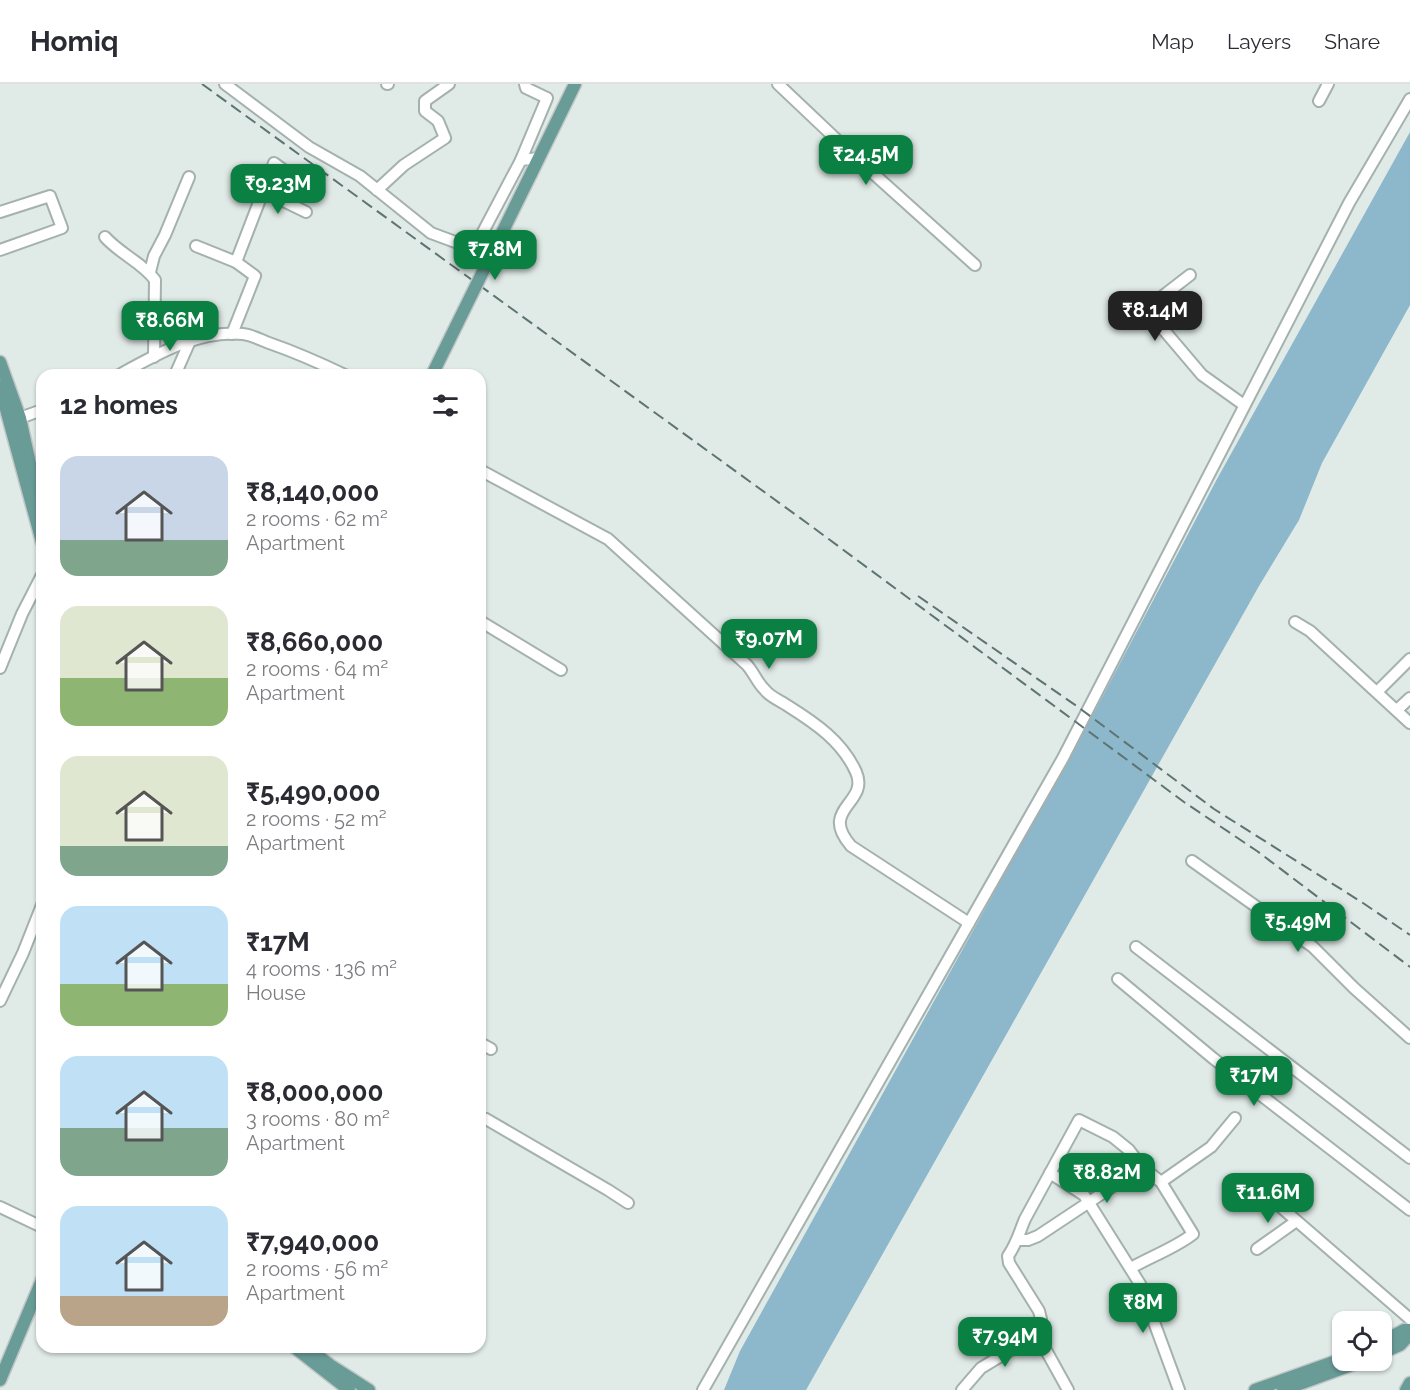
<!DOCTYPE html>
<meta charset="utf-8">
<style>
:root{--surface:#fff;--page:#f7f7f7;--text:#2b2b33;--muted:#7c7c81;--line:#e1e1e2;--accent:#0b8043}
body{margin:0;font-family:Raleway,sans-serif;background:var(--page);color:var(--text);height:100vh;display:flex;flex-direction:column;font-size:22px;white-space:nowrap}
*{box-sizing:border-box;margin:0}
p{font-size:20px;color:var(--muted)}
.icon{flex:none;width:33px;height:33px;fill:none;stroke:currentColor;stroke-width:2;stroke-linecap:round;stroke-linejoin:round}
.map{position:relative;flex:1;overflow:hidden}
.details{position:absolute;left:36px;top:285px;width:450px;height:984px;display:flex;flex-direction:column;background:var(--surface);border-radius:18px;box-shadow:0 2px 4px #0004}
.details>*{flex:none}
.tools{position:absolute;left:1332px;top:1227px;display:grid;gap:12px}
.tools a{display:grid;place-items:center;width:60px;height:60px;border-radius:12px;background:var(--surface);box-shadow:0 2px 4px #0004;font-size:30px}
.price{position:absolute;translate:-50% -51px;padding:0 14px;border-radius:12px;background:var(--accent);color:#fff;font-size:20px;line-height:39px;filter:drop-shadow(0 2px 3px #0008)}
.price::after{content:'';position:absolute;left:50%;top:36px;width:18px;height:14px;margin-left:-9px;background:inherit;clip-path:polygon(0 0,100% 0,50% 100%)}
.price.selected{background:#222;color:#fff}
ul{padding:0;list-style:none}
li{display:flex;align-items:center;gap:18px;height:150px;padding:0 24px}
li span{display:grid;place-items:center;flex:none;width:168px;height:120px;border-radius:18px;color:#555}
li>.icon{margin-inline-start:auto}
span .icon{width:72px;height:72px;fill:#fffc;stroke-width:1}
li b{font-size:26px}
h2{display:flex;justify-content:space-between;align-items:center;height:72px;padding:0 24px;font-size:26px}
header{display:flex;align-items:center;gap:36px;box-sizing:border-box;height:84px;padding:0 30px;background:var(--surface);border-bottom:2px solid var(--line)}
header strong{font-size:28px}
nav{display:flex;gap:33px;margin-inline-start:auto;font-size:21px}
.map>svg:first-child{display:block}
</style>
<header>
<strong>Homiq</strong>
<nav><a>Map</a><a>Layers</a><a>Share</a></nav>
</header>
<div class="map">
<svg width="1410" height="1306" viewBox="0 0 1410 1306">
<rect width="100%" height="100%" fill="#e0eae7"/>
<!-- water -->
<polygon fill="#8db7ca" points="1410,48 1410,221 1322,379 1299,436 1259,502 806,1306 724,1306 740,1267 1097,623 1217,395"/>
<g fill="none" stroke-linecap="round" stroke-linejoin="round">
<!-- minor casing -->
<g stroke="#a4b1ae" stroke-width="14">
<g id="minor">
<polyline points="225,0 309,63 360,92 431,149 474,165 521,76 539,74"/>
<polyline points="387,0 388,0"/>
<polyline points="778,0 855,73 975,181"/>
<polyline points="1319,17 1328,0"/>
<polyline points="521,76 547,14 526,4 525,0"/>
<polyline points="377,106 404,81 445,54 438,37 425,27 425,17 449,0"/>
<polyline points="263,107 306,128"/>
<polyline points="0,128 50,112 62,144 0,166"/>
<path d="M105,153c15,17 38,26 50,43l-1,77"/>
<polyline points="196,162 236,178"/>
<polyline points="150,188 154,172 165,151 189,93"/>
<polyline points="1190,191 1146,225 1202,291 1244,321"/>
<polyline points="232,250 255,192 236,178 274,79 285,87"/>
<path d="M119,291c36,-20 81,-46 124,-41 9,1 18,6 26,9 26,9 51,20 76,32"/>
<polyline points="175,291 190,257"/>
<polyline points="20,334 42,326"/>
<path d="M480,386l128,69 138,125c8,8 11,19 19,26 5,7 16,11 23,16 27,17 54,35 68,66 14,32 -38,36 -5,74l118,77"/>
<polyline points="480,537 561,586"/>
<polyline points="1295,538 1310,547 1410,639"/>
<polyline points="0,584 22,530 42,491"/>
<polyline points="1377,608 1410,575"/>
<polyline points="1397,626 1410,614"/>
<polyline points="1192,777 1313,863 1354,904 1410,954"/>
<polyline points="1136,863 1410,1074"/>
<polyline points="1118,895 1214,975 1410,1126"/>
<polyline points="0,917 23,869 42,821"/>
<polyline points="480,959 491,965"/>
<polyline points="480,1034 486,1035 608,1106 628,1119"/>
<polyline points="1050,1089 1084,1111 1140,1200 1179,1306"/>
<polyline points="1161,1098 1211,1063 1235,1034"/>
<polyline points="1268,1112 1410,1235"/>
<polyline points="0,1123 42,1143"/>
<polyline points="1019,1156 1028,1156 1038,1152 1142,1083"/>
<polyline points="1257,1165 1295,1138"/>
<polyline points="1037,1250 1068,1306"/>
<polyline points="703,1306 1063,674 1349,119 1410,15"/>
<path d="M962,1306l19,-22 56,-34 4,-15 -2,-8 -30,-48 -1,-7c9,-13 11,-23 17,-37l54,-99 34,17 16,13 13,17 19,15 32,52c-18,14 -41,22 -62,34"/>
</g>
</g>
<!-- major casing -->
<g stroke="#c1c7c7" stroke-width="15">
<g id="major">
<polyline points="531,90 575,0"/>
<polyline points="0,278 20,334 37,412"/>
<polyline points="0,303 42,458"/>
<polyline points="1382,1258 1404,1246 1410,1246"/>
<polyline points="294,1263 349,1306"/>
<polyline points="307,1263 330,1281 369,1306"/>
<polyline points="1382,1269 1400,1261 1410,1250"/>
<polyline points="0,1296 42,1196"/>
<polyline points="1255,1306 1342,1275"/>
<polyline points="1283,1306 1365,1276"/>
<polyline points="1406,1306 1410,1299"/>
</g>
</g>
<!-- minor -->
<use href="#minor" stroke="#fff" stroke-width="10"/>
<!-- major -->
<use href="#major" stroke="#699b97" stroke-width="12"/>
<!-- rail -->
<g stroke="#5d7472" stroke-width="2" stroke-dasharray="12 6" stroke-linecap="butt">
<polyline points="202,0 807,439 1184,718 1257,767 1410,883"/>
<polyline points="918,512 1078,623 1214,725 1363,819 1410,851"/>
</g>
<!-- major-bridge casing -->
<g stroke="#c1c7c7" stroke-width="15" stroke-linecap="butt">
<polyline id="major-bridge" points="432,291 531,90"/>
</g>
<!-- major-bridge -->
<use href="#major-bridge" stroke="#699b97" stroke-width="12"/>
</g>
</svg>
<div class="tools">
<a><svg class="icon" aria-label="locate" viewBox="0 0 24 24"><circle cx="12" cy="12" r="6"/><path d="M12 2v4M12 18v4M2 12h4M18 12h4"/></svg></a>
</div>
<b class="price" style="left:866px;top:102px">₹24.5M</b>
<b class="price" style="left:278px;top:131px">₹9.23M</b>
<b class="price" style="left:495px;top:197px">₹7.8M</b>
<b class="price selected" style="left:1155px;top:258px">₹8.14M</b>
<b class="price" style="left:170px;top:268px">₹8.66M</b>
<b class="price" style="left:769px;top:586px">₹9.07M</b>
<b class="price" style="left:1298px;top:869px">₹5.49M</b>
<b class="price" style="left:1254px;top:1023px">₹17M</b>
<b class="price" style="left:1107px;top:1120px">₹8.82M</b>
<b class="price" style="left:1268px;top:1140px">₹11.6M</b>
<b class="price" style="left:1143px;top:1250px">₹8M</b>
<b class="price" style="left:1005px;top:1284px">₹7.94M</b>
<section class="details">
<h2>12 homes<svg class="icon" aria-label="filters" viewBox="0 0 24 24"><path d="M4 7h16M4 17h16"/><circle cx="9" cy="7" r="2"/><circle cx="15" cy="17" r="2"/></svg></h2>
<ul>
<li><span style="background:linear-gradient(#c9d6e8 70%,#7fa58c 0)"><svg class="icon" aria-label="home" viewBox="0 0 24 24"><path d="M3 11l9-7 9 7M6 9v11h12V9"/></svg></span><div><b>₹8,140,000</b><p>2 rooms · 62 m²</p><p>Apartment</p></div></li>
<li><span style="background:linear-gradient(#dfe7d0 60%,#8fb573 0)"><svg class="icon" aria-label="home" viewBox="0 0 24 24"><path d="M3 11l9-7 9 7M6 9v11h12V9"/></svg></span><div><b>₹8,660,000</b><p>2 rooms · 64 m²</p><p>Apartment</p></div></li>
<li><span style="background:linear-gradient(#dfe7d0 75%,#7fa58c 0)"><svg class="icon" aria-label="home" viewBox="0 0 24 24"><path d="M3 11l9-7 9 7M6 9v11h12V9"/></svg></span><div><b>₹5,490,000</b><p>2 rooms · 52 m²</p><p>Apartment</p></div></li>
<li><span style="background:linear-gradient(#bfe0f5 65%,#8fb573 0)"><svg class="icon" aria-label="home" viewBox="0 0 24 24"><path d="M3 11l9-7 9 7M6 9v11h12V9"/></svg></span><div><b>₹17M</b><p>4 rooms · 136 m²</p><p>House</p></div></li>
<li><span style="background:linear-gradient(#bfe0f5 60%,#7fa58c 0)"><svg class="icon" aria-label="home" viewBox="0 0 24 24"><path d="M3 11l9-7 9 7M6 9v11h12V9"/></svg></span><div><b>₹8,000,000</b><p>3 rooms · 80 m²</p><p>Apartment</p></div></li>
<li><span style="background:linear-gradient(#bfe0f5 75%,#b9a48a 0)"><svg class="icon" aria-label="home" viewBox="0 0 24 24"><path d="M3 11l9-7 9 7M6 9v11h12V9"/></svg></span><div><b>₹7,940,000</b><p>2 rooms · 56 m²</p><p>Apartment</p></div></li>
</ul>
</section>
</div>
